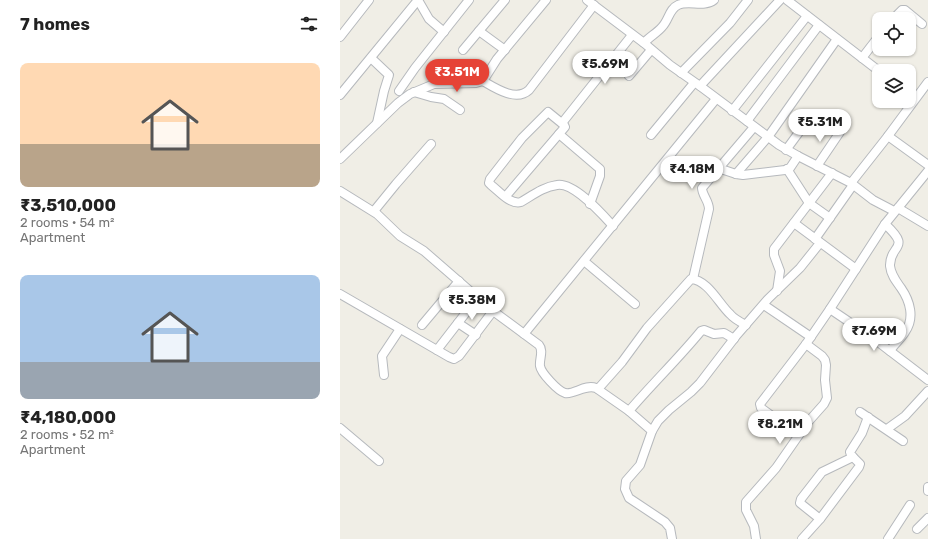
<!DOCTYPE html>
<meta charset="utf-8">
<style>
:root{--surface:#fff;--page:#f6f6f6;--text:#222;--muted:#767676;--accent:#e64336}
body{margin:0;font-family:Rubik,sans-serif;background:var(--page);color:var(--text);height:100vh;display:flex;flex-direction:column;font-size:15px;white-space:nowrap}
*{box-sizing:border-box;margin:0}
p{font-size:13px;color:var(--muted)}
.icon{flex:none;width:22px;height:22px;fill:none;stroke:currentColor;stroke-width:2;stroke-linecap:round;stroke-linejoin:round}
.map{position:relative;flex:1;overflow:hidden}
.panel{display:flex;flex-direction:column;background:var(--surface);width:340px}
.panel>*{flex:none}
.tools{position:absolute;left:532px;top:12px;display:grid;gap:8px}
.tools a{display:grid;place-items:center;width:44px;height:44px;border-radius:8px;background:var(--surface);box-shadow:0 1px 3px #0004;font-size:20px}
.price{position:absolute;translate:-50% -34px;padding:0 9px;border-radius:14px;background:#fff;color:#222;font-size:13px;line-height:26px;filter:drop-shadow(0 1px 2px #0008)}
.price::after{content:'';position:absolute;left:50%;top:24px;width:12px;height:9px;margin-left:-6px;background:inherit;clip-path:polygon(0 0,100% 0,50% 100%)}
.price.current{background:var(--accent);color:#fff}
ul{padding:0;list-style:none}
li{display:grid;align-content:center;gap:8px;height:212px;padding:0 20px}
li span{display:grid;place-items:center;height:124px;border-radius:8px;color:#555}
li>.icon{margin-inline-start:auto}
span .icon{width:72px;height:72px;fill:#fffc;stroke-width:1}
li b{font-size:17px}
h2{display:flex;justify-content:space-between;align-items:center;height:48px;padding:0 20px;font-size:17px}
main{display:flex;flex:1;min-height:0}
.map>svg:first-child{display:block}
</style>
<main>
<section class="panel">
<h2>7 homes<svg class="icon" aria-label="filters" viewBox="0 0 24 24"><path d="M4 7h16M4 17h16"/><circle cx="9" cy="7" r="2"/><circle cx="15" cy="17" r="2"/></svg></h2>
<ul>
<li><span style="background:linear-gradient(#ffd9b3 65%,#b9a48a 0)"><svg class="icon" aria-label="home" viewBox="0 0 24 24"><path d="M3 11l9-7 9 7M6 9v11h12V9"/></svg></span><div><b>₹3,510,000</b><p>2 rooms · 54 m²</p><p>Apartment</p></div></li>
<li><span style="background:linear-gradient(#a9c7e8 70%,#9aa5b1 0)"><svg class="icon" aria-label="home" viewBox="0 0 24 24"><path d="M3 11l9-7 9 7M6 9v11h12V9"/></svg></span><div><b>₹4,180,000</b><p>2 rooms · 52 m²</p><p>Apartment</p></div></li>
</ul>
</section>
<div class="map">
<svg width="588" height="539" viewBox="0 0 588 539">
<rect width="100%" height="100%" fill="#f0eee6"/>
<g fill="none" stroke-linecap="round" stroke-linejoin="round">
<!-- minor casing -->
<g stroke="#b6b9bd" stroke-width="10">
<g id="minor">
<polyline points="78,0 89,19 104,32"/>
<polyline points="247,0 304,43 330,65 360,86 440,0"/>
<polyline points="447,0 539,71"/>
<polyline points="553,19 562,10 565,10 582,24"/>
<polyline points="139,31 165,50"/>
<polyline points="0,37 29,0"/>
<path d="M304,43c5,-6 13,-10 18,-16 7,-7 7,-18 16,-22 11,-5 26,3 36,-5"/>
<polyline points="123,50 165,0"/>
<polyline points="31,58 49,75 44,91 37,123"/>
<polyline points="522,58 539,36"/>
<polyline points="341,73 390,23 408,0"/>
<polyline points="289,76 311,50"/>
<path d="M143,81c12,7 33,21 46,9l65,-85"/>
<polyline points="360,86 439,145 458,156 511,183 548,136 588,82"/>
<polyline points="59,91 75,68 129,0"/>
<polyline points="74,92 91,97 104,99 120,110"/>
<polyline points="0,95 78,0"/>
<polyline points="392,111 467,16"/>
<polyline points="407,121 479,25"/>
<polyline points="222,123 292,35"/>
<polyline points="219,134 260,169 260,176 250,204"/>
<polyline points="311,135 354,83"/>
<polyline points="548,136 588,165"/>
<polyline points="446,150 468,120"/>
<polyline points="0,159 58,103 70,94 94,84 136,83 143,81 157,59 206,0"/>
<polyline points="477,166 500,132"/>
<polyline points="378,168 396,174 403,175 445,170 450,168 458,156"/>
<polyline points="447,169 469,203 490,218"/>
<polyline points="396,174 428,137 497,39"/>
<polyline points="511,183 533,200 554,211"/>
<path d="M0,191l37,23 23,22 24,15 69,60 46,34c5,6 0,14 1,21 1,7 18,25 25,27 9,2 20,-9 31,-5l33,23 23,20"/>
<path d="M166,196l59,-69 -1,-2 -16,-13 -26,26 -32,41 -1,4 2,2c8,6 19,20 30,17 12,-7 22,-15 36,-17 17,-3 45,29 56,41"/>
<polyline points="558,208 588,226"/>
<polyline points="34,211 56,184 91,144"/>
<polyline points="454,223 516,269"/>
<path d="M545,224c28,26 4,20 5,42 1,9 6,15 11,22 9,13 14,30 4,44 -4,7 -11,12 -15,19"/>
<polyline points="475,239 513,185"/>
<polyline points="244,261 295,304"/>
<path d="M353,279l16,-70c0,-8 -7,-14 -7,-21l52,-61"/>
<polyline points="437,291 440,271 434,255 434,249 492,173"/>
<polyline points="0,294 109,357 114,359 119,356 153,311"/>
<polyline points="424,305 471,337"/>
<polyline points="490,309 533,338 588,380"/>
<polyline points="118,323 136,335"/>
<polyline points="82,325 119,281"/>
<polyline points="184,334 376,99"/>
<polyline points="97,350 138,297"/>
<polyline points="44,375 42,356 60,329"/>
<path d="M258,389l24,-27 25,-34 44,-49c17,1 28,25 39,35 4,5 10,8 16,11"/>
<path d="M289,411c23,-27 49,-52 72,-80l3,-1 10,4 10,-1 10,6"/>
<polyline points="520,412 563,441"/>
<polyline points="0,428 39,461"/>
<polyline points="547,429 565,416 588,391"/>
<polyline points="458,435 421,408 420,404 466,344 490,309 545,224 588,171"/>
<polyline points="588,487 588,491"/>
<polyline points="480,519 460,503 461,499 482,472 513,457"/>
<polyline points="577,529 588,518"/>
<polyline points="332,539 330,528 325,522 289,498 285,489 286,481 300,465 312,431 318,421 329,410 351,392 360,383 396,336 428,299 460,268 480,243"/>
<polyline points="416,539 414,526 406,510 406,502 436,468 468,422 484,404 487,398 485,380 486,365 485,360 482,356 466,344"/>
<polyline points="462,539 480,519 519,467 520,464 511,455 510,452 522,433 528,417"/>
<polyline points="548,539 570,505"/>
</g>
</g>
<!-- minor -->
<use href="#minor" stroke="#fff" stroke-width="8"/>
</g>
</svg>
<div class="tools">
<a><svg class="icon" aria-label="locate" viewBox="0 0 24 24"><circle cx="12" cy="12" r="6"/><path d="M12 2v4M12 18v4M2 12h4M18 12h4"/></svg></a>
<a><svg class="icon" aria-label="layers" viewBox="0 0 24 24"><path d="M12 4l9 5-9 5-9-5zM3 14l9 5 9-5"/></svg></a>
</div>
<b class="price" style="left:265px;top:85px">₹5.69M</b>
<b class="price current" style="left:117px;top:93px">₹3.51M</b>
<b class="price" style="left:480px;top:143px">₹5.31M</b>
<b class="price" style="left:352px;top:190px">₹4.18M</b>
<b class="price" style="left:132px;top:321px">₹5.38M</b>
<b class="price" style="left:534px;top:352px">₹7.69M</b>
<b class="price" style="left:440px;top:445px">₹8.21M</b>
</div>
</main>
